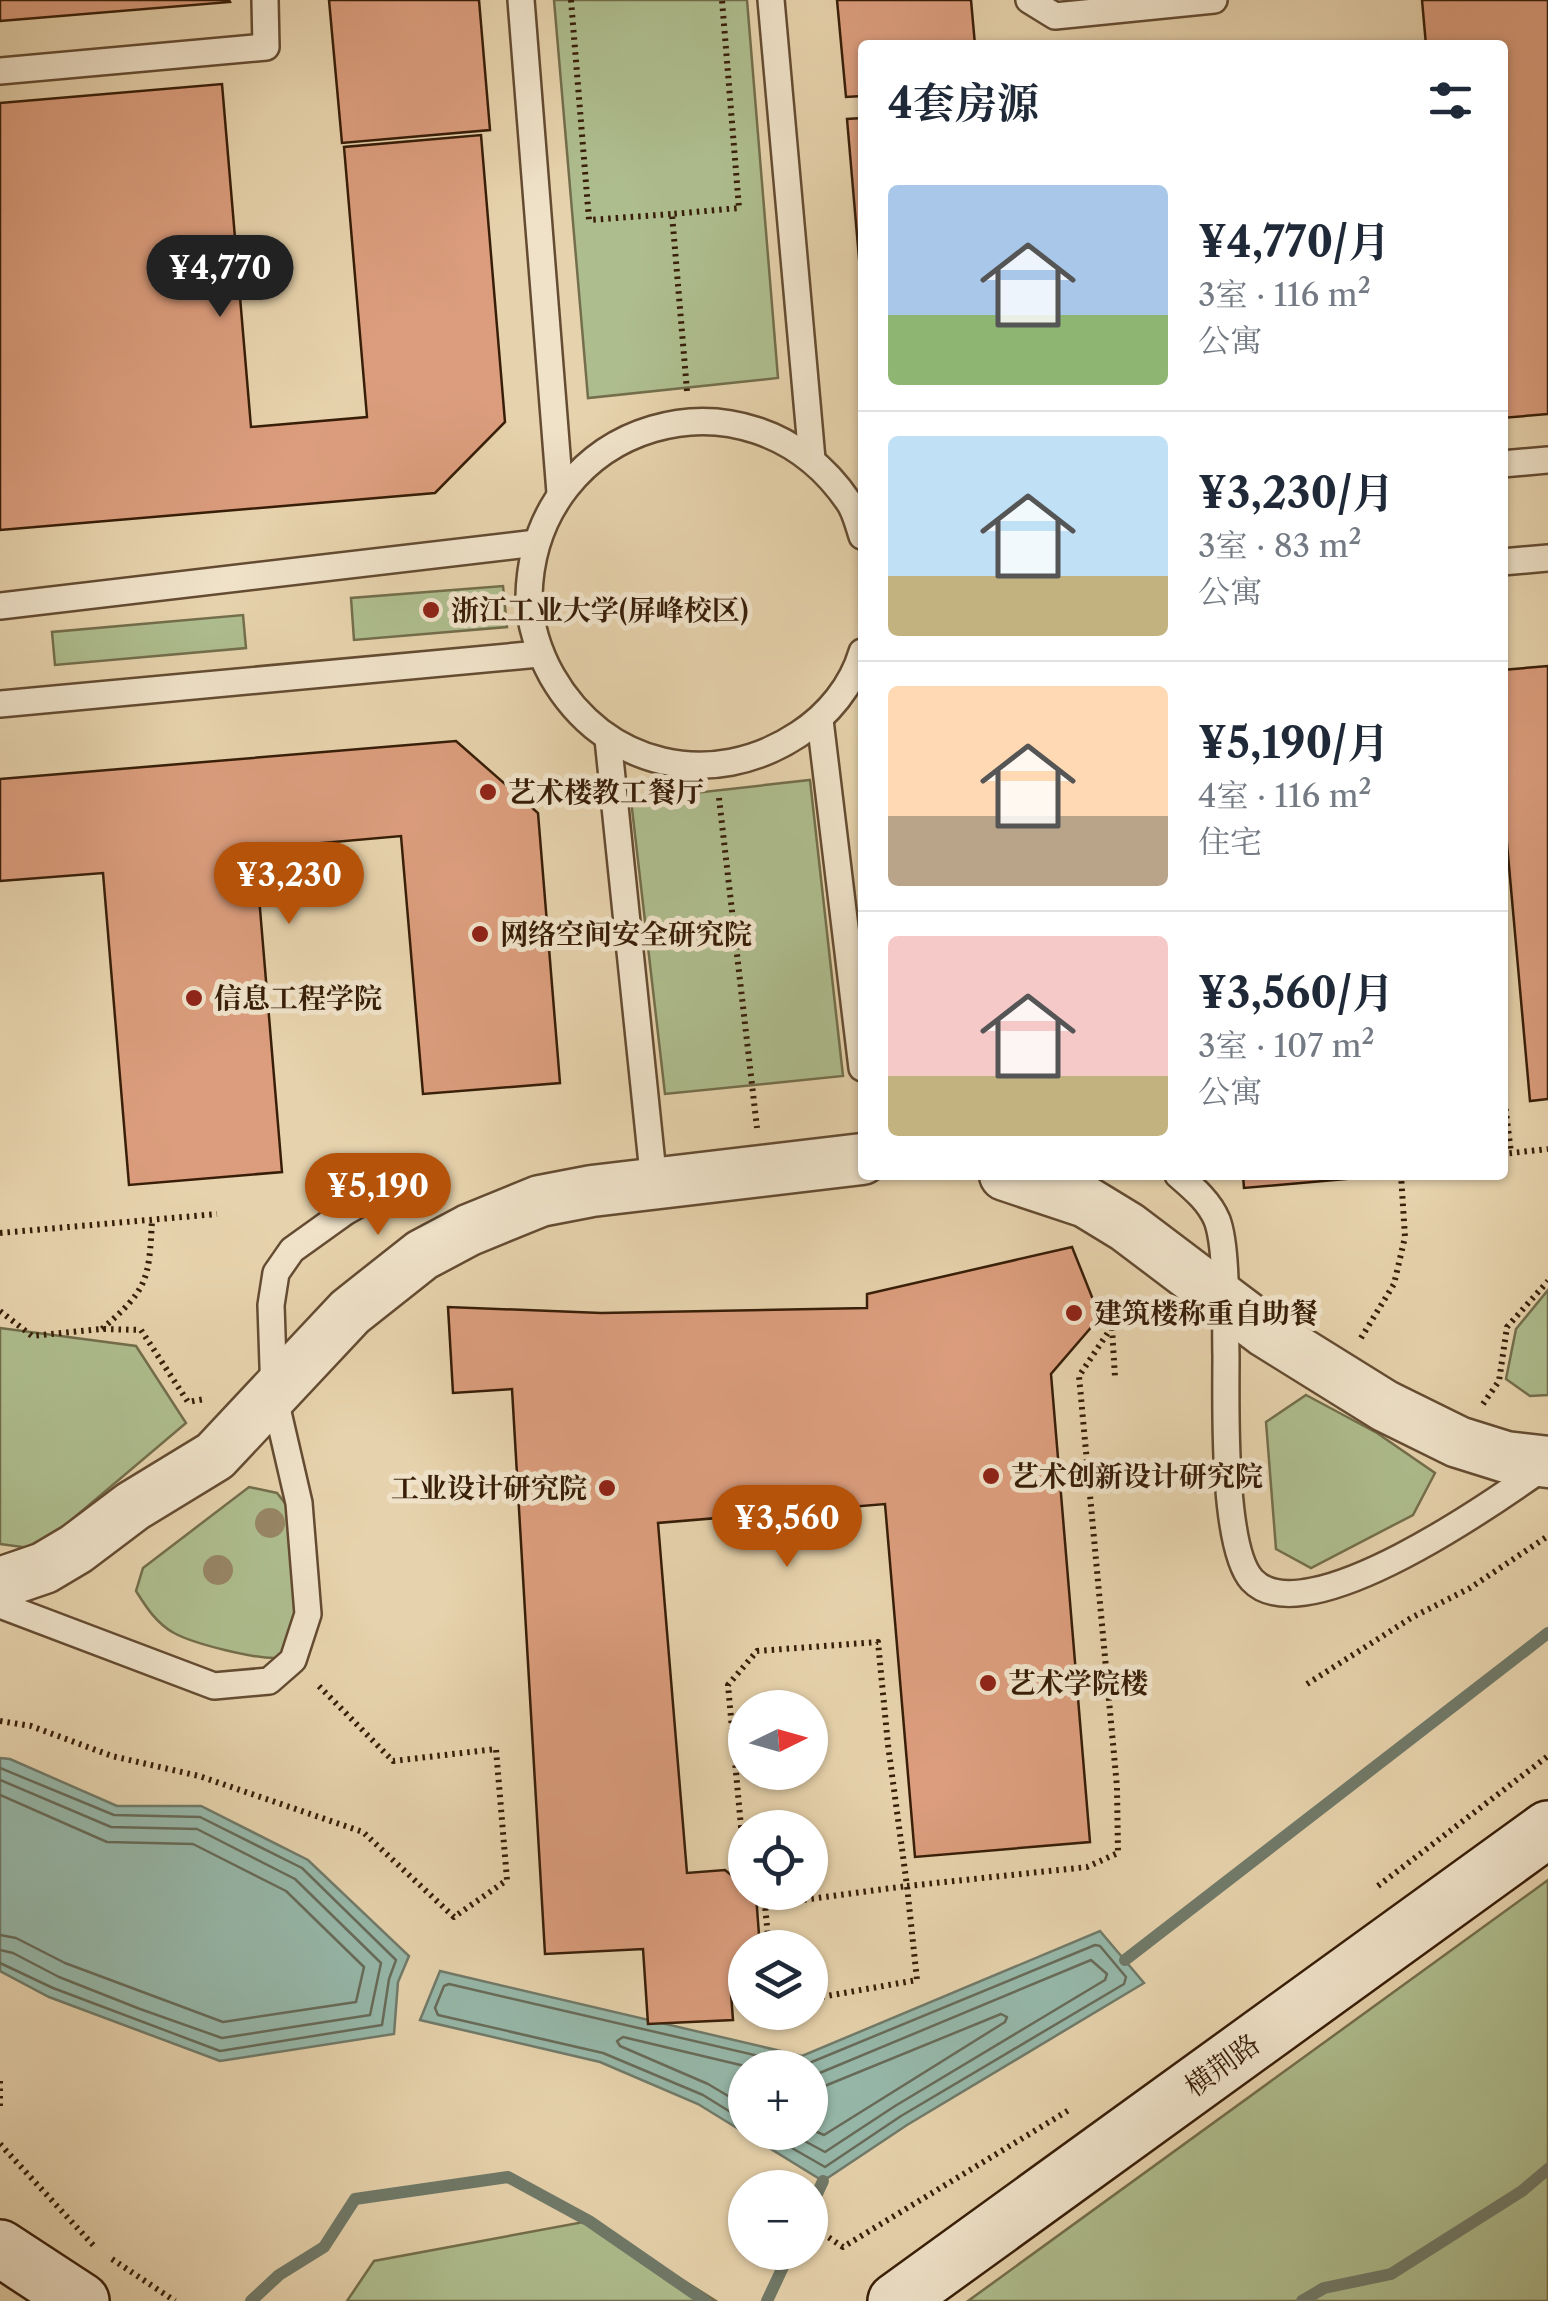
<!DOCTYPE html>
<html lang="zh">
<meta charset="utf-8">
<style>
:root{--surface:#fff;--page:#f2f2f3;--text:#1f2937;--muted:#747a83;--line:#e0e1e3;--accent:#b45309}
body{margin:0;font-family:"Libre Caslon Text","Noto Serif SC",serif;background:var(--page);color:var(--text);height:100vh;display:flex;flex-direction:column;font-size:38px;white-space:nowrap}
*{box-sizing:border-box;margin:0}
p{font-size:32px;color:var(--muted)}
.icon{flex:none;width:55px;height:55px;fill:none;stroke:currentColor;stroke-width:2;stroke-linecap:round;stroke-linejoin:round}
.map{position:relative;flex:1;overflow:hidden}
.drawer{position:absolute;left:858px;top:40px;width:650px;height:1140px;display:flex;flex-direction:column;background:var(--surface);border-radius:10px;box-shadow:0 2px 8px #0004}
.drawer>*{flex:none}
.needle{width:65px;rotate:85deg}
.fabs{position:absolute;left:728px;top:1690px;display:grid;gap:20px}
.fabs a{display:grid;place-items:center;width:100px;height:100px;border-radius:50%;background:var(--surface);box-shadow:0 2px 8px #0004;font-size:50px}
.price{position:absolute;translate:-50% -85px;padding:0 22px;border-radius:35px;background:var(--accent);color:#fff;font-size:32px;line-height:65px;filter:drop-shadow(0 2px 5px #0008)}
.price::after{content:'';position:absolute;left:50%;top:60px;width:30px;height:22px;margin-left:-15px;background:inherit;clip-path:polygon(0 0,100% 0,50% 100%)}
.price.current{background:#222;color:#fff}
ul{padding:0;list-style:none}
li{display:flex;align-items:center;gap:30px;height:250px;padding:0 30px}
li+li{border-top:2px solid var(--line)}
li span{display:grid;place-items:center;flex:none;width:280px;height:200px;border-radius:10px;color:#555}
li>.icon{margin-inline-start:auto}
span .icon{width:120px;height:120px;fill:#fffc;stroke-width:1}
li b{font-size:42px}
h2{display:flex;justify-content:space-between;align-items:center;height:120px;padding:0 30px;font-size:42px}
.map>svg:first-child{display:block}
</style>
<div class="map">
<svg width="1548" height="2301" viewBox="0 0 1548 2301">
<rect width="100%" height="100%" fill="#e6d2ac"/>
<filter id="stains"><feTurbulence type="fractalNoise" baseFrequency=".002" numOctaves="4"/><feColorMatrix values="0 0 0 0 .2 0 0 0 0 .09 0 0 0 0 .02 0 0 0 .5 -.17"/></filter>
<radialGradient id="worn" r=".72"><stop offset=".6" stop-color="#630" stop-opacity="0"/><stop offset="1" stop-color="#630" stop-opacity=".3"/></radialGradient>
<!-- green -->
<g fill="#aebd8e" stroke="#736e4b" stroke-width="2.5">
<polygon points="554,0 747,0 778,378 588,398"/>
<polygon points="503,586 507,627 354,640 351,598"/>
<polygon points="243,615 246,648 55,665 52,632"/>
<polygon points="810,780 843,1076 665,1094 631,800"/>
<polygon points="1548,1290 1548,1395 1530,1396 1506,1379 1516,1329"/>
<polygon points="0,1328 136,1346 186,1423 37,1549 0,1544"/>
<polygon points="1306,1395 1377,1433 1435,1473 1413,1515 1311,1568 1276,1549 1266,1422"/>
<path d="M249,1487l28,6 19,24 9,95 -15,33 -13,13c-22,1 -83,-14 -103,-25 -17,-9 -28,-26 -38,-42l7,-23z"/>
<polygon points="1548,1880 1548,2301 968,2301"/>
<polygon points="589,2221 716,2301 347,2301 374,2261"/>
</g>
<!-- water -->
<g fill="#96b8aa" stroke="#707a69" stroke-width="2.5" fill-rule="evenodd">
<polygon points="0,1758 10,1759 117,1806 201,1806 308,1860 409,1956 398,1982 394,2034 220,2061 49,1997 0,1971"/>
<path d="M1100,1931l44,52 -237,142 -84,56 -125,-77 -98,-42 -180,-42 20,-49 362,85zM745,2068h65v64h-65z"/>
</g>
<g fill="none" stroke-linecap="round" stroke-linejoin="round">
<!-- shore -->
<g stroke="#676b59" stroke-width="2.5">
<polyline points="0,1768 114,1815 200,1817 302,1868 396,1960 389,1979 382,2025 220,2051 53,1988 0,1963"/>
<polyline points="0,1780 111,1827 197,1829 295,1879 381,1963 370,2015 222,2038 140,2009 59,1977 13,1953 0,1950"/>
<polyline points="0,1795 107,1842 193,1844 286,1891 364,1967 356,2002 223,2022 65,1963 16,1938 0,1935"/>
<polyline points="810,2092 1001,2014 1007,2017 1005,2022 824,2135 810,2129"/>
<polyline points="745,2106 708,2084 620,2046 617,2041 623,2037 753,2068"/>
<polyline points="745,2121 703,2095 603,2053 438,2015 435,2008 444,1986 449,1984 802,2066 1095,1945 1100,1946 1126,1977 1124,1984 901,2116 825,2167 764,2132"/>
<polyline points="788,2132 825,2152 895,2106 1105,1980 1107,1974 1091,1960 810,2077"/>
</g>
<!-- stream -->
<g stroke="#707a69" stroke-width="12">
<polyline points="1125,1960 1548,1633"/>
<polyline points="810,2209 823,2181"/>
<polyline points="251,2301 279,2275 324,2247 355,2199 508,2177 589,2221 705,2301"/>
<polyline points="767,2301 790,2252"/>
<polyline points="1302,2301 1324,2288 1391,2274 1522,2191 1548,2169"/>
</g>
</g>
<!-- building -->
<g fill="#db9d7d" stroke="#381e08" stroke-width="2.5">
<polygon points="0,0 229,0 230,2 0,21"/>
<polygon points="329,0 479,0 490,130 342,143"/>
<polygon points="837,0 971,0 975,45 862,45 862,96 846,97"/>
<polygon points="1422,0 1548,0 1548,414 1502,418 1502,45 1426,45"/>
<polygon points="222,84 251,427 367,417 344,147 481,135 505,422 435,493 0,530 0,103"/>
<polygon points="862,118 862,293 847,119"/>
<polygon points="1548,666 1548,1099 1530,1101 1502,788 1502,670"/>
<polygon points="456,741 538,813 560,1083 423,1094 401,836 255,849 282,1172 129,1185 103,873 0,881 0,779"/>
<polygon points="1243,1175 1391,1175 1244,1188"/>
<polygon points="1072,1247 1100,1317 1051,1374 1090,1842 915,1857 885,1504 658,1523 687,1873 725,1870 745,1886 745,1892 756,1895 760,1948 745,1948 745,1971 730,1980 733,2020 648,2024 643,1949 545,1954 512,1389 453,1393 448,1307 601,1313 867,1308 867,1294"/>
</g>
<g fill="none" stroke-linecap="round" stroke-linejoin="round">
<!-- lane casing -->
<g stroke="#644b31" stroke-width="30">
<g id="lane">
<polyline points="521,0 560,493"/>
<polyline points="771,0 812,459"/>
<polyline points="1029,0 1055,16 1214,0"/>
<polyline points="0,71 266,47 265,0"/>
<polyline points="1502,464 1548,460"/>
<path d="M862,536c-4,-12 -7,-26 -14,-35 -99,-144 -315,-80 -319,95 0,27 10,57 23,80 52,91 160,116 247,58 29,-19 53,-48 63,-82"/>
<polyline points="1502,562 1548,558"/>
<polyline points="0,606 536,543"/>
<polyline points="0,704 539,654"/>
<polyline points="820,720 862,1068"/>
<polyline points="608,739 654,1183"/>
<path d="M1178,1175c15,13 31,26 39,45 11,29 8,103 9,136 0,47 -4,191 26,224 53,57 247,-81 296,-116"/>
<polyline points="0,1605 214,1686 269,1681 293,1660 308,1614 299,1503 274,1395 271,1305 276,1273 292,1250 345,1212 416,1172"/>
</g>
</g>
<!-- street casing -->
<g stroke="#644b31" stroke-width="55">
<g id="street">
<polyline points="1005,1175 1086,1202 1127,1227 1266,1332 1385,1406 1458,1442 1506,1457 1548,1462"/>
<polyline points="0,1583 44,1568 76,1549 133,1506 215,1456 350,1312 422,1255 469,1230 540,1201 592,1191 862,1159"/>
</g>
</g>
<!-- secondary casing -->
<g stroke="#381e08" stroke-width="60">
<g id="secondary">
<polyline points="0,2248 81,2301"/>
<polyline points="896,2301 1548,1829"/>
</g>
</g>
<!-- path -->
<g stroke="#381e08" stroke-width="6" stroke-dasharray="2.5 5" stroke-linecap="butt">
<polyline points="571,0 589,220 672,214"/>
<polyline points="687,391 672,214 739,208 722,0"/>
<polyline points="719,798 757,1128"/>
<polyline points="1502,1079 1511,1153"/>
<polyline points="1502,1154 1548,1149"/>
<polyline points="0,1233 217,1214"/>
<polyline points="0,1311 32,1336 102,1329 141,1330 188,1402 205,1399"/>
<polyline points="1112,1328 1115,1377"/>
<path d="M102,1329c46,-40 47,-49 50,-109"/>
<polyline points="1361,1338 1394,1284 1405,1237 1401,1175"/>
<polyline points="1483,1404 1499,1381 1507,1327 1548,1281"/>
<polyline points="1307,1684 1411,1618 1470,1588 1548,1536"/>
<polyline points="0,1721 31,1726 112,1756 199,1776 363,1832 454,1917 507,1880 496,1749 393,1761 317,1684"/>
<polyline points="745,1842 741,1827 728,1685 757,1651 878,1642 888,1745 907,1886 1087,1867 1118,1853 1117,1787 1079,1376 1111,1328 1166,1316"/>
<polyline points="1378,1886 1548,1756"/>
<polyline points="769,1948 765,1905 907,1886 917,1980 810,1999"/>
<polyline points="0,2081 0,2110"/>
<polyline points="0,2144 94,2246"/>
<polyline points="810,2225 843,2247 1069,2110"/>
<polyline points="112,2259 175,2301"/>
</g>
<!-- lane -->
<use href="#lane" stroke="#efe2c9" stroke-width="25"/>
<!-- street -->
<use href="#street" stroke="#efe2c9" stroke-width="50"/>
<!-- secondary -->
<use href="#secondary" stroke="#efe2c9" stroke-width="55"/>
</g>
<!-- trees -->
<g fill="#978564">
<circle cx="270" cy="1523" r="15"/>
<circle cx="218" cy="1570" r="15"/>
</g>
<!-- markers -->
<g fill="#8f2418" stroke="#efe2c9" stroke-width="4">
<circle cx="431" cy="610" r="10"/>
<circle cx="488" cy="792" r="10"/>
<circle cx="480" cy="934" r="10"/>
<circle cx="194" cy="998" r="10"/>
<circle cx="1074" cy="1313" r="10"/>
<circle cx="991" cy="1476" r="10"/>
<circle cx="607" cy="1488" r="10"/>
<circle cx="988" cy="1683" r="10"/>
</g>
<g text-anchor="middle" stroke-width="10" stroke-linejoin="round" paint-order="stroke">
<!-- poi labels -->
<g font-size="28" font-weight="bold" fill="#381e08" stroke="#efe2c9" text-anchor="start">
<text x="451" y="620">浙江工业大学(屏峰校区)</text>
<text x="508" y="802">艺术楼教工餐厅</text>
<text x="500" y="944">网络空间安全研究院</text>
<text x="214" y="1008">信息工程学院</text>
<text x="1094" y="1323">建筑楼称重自助餐</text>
<text x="1011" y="1486">艺术创新设计研究院</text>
<text x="587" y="1498" text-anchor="end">工业设计研究院</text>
<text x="1008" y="1693">艺术学院楼</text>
</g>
<!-- street labels -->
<g font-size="28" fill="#381e08" stroke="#efe2c9">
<text transform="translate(1222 2065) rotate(-36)" y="10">横荆路</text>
</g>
</g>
<rect width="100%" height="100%" filter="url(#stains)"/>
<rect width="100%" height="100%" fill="url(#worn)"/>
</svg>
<div class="fabs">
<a><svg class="needle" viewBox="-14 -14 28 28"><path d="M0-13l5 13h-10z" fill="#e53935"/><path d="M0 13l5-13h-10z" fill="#747a83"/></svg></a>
<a><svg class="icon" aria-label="locate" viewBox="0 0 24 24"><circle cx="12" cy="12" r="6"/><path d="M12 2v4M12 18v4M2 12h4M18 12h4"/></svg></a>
<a><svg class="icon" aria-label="layers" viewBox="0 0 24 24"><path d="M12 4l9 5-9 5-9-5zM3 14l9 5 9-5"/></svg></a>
<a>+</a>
<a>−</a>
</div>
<b class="price current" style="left:220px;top:320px">¥4,770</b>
<b class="price" style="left:289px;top:927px">¥3,230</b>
<b class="price" style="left:378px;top:1238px">¥5,190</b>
<b class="price" style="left:787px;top:1570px">¥3,560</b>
<section class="drawer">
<h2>4套房源<svg class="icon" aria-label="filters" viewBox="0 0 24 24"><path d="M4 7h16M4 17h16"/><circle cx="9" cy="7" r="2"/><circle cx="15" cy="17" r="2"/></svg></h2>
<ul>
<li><span style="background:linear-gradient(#a9c7e8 65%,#8fb573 0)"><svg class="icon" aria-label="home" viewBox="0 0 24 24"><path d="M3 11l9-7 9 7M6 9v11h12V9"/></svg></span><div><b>¥4,770/月</b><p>3室 · 116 m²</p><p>公寓</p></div></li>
<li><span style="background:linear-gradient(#bfe0f5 70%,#c2b280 0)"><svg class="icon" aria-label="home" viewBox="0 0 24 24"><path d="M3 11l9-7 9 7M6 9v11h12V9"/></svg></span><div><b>¥3,230/月</b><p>3室 · 83 m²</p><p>公寓</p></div></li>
<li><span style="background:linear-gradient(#ffd9b3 65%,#b9a48a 0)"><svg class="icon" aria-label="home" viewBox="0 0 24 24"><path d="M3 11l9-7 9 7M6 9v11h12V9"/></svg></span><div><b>¥5,190/月</b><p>4室 · 116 m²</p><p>住宅</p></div></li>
<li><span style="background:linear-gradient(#f6c9c9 70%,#c2b280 0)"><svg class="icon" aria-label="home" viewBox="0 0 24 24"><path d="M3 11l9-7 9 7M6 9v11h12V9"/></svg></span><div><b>¥3,560/月</b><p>3室 · 107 m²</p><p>公寓</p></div></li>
</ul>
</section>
</div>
